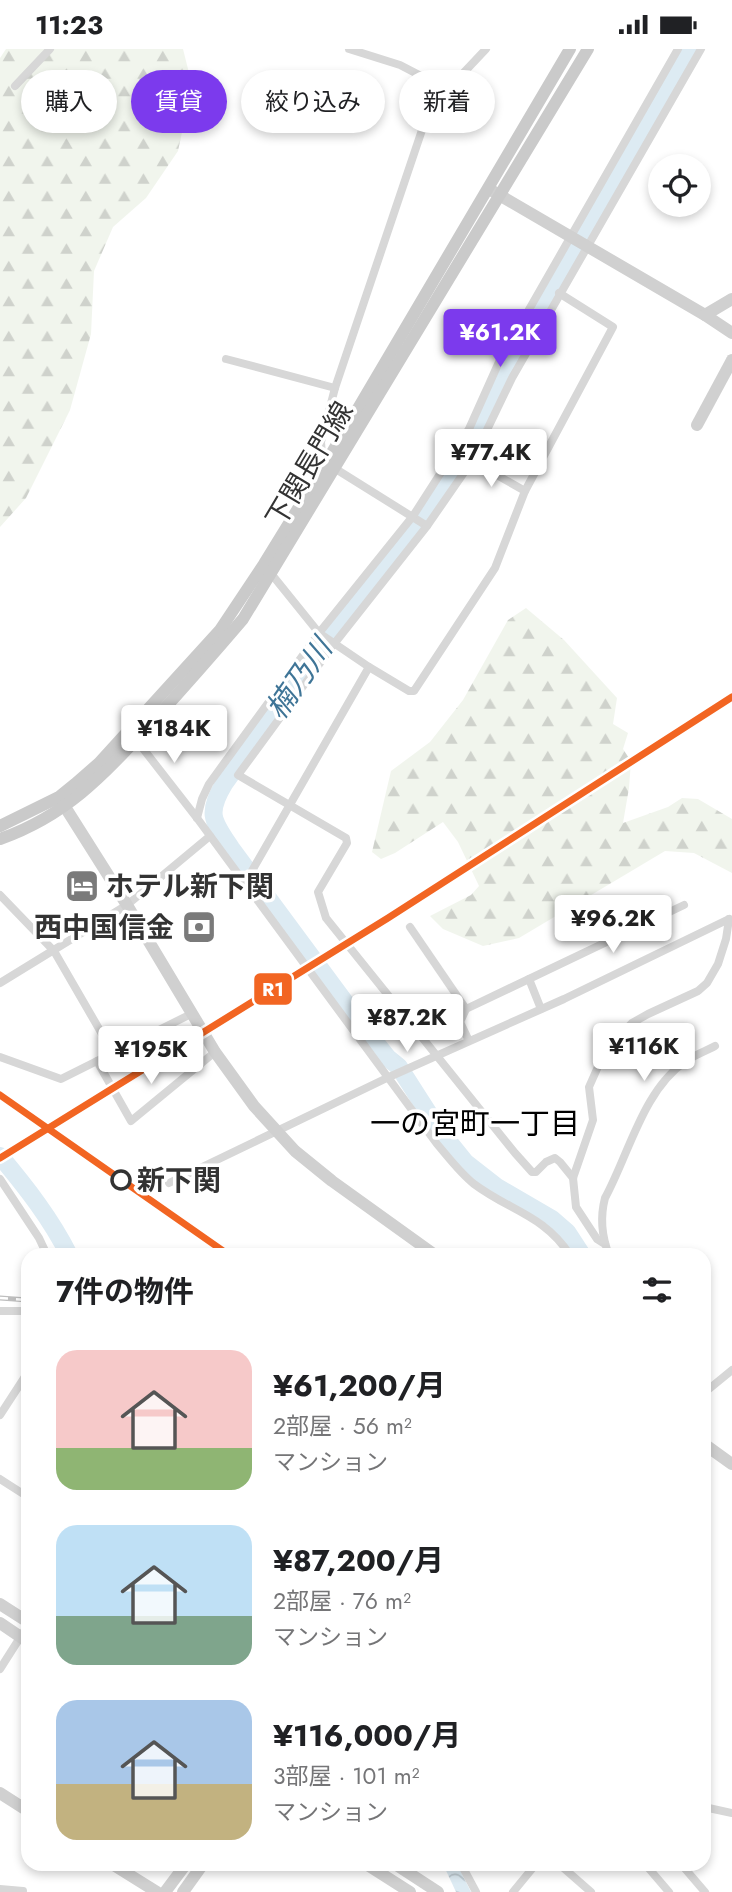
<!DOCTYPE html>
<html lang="ja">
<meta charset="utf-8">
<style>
:root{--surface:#fff;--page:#f2f2f2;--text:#202124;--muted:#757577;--accent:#7c3aed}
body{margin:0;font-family:Jost,"Noto Sans JP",sans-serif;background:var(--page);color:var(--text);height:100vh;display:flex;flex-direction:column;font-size:26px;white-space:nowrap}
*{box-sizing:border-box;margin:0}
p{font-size:23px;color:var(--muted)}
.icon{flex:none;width:38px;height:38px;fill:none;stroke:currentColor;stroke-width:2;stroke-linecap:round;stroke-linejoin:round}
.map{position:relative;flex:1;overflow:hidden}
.panel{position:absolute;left:21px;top:1199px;width:690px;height:623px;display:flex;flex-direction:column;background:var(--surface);border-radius:21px;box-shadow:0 4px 10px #0003}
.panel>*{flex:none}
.hud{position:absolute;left:21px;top:21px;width:691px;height:63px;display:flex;gap:14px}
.fabs{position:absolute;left:648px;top:105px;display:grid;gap:14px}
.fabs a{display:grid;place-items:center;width:63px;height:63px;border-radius:50%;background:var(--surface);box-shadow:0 4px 10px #0003;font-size:35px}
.price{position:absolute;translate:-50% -60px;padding:0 16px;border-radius:7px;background:#fff;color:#222;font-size:23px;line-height:46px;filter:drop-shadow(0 2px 4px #0008)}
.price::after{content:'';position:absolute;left:50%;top:42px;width:21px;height:16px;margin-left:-10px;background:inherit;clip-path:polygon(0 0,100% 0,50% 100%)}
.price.current{background:var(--accent);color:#fff}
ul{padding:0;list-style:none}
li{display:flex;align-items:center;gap:21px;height:175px;padding:0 35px}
li span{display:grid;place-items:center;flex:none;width:196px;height:140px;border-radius:21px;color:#555}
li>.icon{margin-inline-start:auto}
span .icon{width:84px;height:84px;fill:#fffc;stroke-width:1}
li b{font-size:30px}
h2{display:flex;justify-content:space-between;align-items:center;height:84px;padding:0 35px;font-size:30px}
.tag{padding:0 24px;border-radius:32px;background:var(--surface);box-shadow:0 4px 10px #0003;font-size:24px;line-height:63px}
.tag.current{background:var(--accent);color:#fff}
.status{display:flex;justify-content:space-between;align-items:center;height:49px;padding:0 35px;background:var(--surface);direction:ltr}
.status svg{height:19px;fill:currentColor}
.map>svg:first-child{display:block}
</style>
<div class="status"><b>11:23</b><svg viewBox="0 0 49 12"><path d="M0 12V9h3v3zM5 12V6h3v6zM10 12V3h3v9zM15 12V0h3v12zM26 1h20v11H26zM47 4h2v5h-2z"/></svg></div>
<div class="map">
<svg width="732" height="1843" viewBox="0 0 732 1843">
<defs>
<pattern id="forest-firs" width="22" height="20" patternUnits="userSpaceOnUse" patternTransform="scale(1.75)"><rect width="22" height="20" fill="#f1f5ed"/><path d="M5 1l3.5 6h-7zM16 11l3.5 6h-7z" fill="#cfd2cc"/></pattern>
<pattern id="water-waves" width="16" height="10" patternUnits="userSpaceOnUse" patternTransform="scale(1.75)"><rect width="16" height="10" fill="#ddebf3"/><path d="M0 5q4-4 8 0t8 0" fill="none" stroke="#becad1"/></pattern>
</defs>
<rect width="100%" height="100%" fill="#fff"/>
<!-- forest -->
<g fill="url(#forest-firs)">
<polygon points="6,0 183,0 192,36 178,102 146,149 113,178 94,222 91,285 70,361 26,449 0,478 0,9"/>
<polygon points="526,559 564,591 617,649 613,675 628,684 623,700 631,712 629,739 623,774 668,758 682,749 698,750 732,770 732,824 694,804 665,802 519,889 483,897 443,880 430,867 471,846 479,837 458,793 443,773 395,804 381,810 372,803 391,722 430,693 463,651 508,571"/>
</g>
<!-- water -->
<polygon fill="url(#water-waves)" points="443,1815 457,1815 471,1843 456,1843"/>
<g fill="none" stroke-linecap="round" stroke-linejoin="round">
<!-- river -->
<g stroke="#ddebf3" stroke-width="18">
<path d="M0,1107c26,31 51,63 69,99"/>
<path d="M582,1206l-15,-23 -15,-13 -55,-32 -32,-25 -25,-31 -41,-64 -11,-9 -24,-30 -133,-180c-18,-27 -25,-34 -7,-64l99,-139 134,-176 28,-51 13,-31 192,-338"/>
</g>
<!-- street -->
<g stroke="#d7d7d7" stroke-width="8">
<polyline points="349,0 400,16 425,29 436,53"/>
<polyline points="15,37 50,0"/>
<polyline points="226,310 335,339"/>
<polyline points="472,412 525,442"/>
<polyline points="331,417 427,477"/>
<polyline points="323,419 321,393 335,339 422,81 436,53 486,0"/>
<polyline points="369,618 409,642 414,642 495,519 525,442 613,278 559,244"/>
<path d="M134,688l63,81 240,326c12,14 23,29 37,40 36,27 70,31 96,71"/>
<polyline points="197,769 202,750 209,735 319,584 413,467 469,380 499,313 678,0"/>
<polyline points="245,834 369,618 319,584 269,522"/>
<polyline points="0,846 54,902 113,1004"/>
<polyline points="410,878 466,960"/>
<polyline points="529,930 541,960"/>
<polyline points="0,934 127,856 210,787"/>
<polyline points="469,992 460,973 466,960 684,856"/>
<polyline points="0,1008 61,1030 193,964"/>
<polyline points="97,1012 131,1072 215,1003"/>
<polyline points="573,1129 560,1113 555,1109 546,1113 536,1123 532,1123 515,1104 326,869 318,843 347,794 346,789 238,726 334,595 427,477 472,412 512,329 701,0"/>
<polyline points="0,1130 39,1189 47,1206"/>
<polyline points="169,1134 389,1028 564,950 729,870"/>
<polyline points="605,1195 597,1190 576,1158 573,1129 593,1071 589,1038 601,1011 617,990 632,974 648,965 698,942 707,934 718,915 726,890 729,870"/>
<path d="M609,1206c-7,-18 -9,-38 -4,-57 24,-44 38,-108 81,-137 9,-6 20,-10 29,-15"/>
<polyline points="0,1262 28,1262"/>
<polyline points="704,1344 732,1321"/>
<polyline points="0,1366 28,1323"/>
<polyline points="0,1430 28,1448"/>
<polyline points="0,1620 28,1576"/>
<polyline points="704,1758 732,1764"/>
<polyline points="461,1815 476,1843"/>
<polyline points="559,1815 591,1843"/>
<polyline points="645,1815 669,1843"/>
<polyline points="681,1815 705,1843"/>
<polyline points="0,1840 23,1842"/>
<polyline points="513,1843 536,1815"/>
</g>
<!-- secondary -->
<g stroke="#d0d0d0" stroke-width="12">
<polyline points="489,140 705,266 732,250"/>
<polyline points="705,266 732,284"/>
<polyline points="697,376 732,311"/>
<polyline points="60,750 127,856 215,1003 254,1057 295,1102 332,1132 435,1206"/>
<polyline points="704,1395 732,1415"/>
<polyline points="0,1555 28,1573"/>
<polyline points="0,1574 28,1593"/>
<polyline points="0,1744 28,1762"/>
<polyline points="112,1815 157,1843"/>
<polyline points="366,1815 410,1843"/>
<polyline points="395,1815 438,1843"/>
<polyline points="165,1843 186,1815"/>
<polyline points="183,1843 203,1815"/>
</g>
<!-- primary -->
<g stroke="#cacaca" stroke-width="12">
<polyline points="0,777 59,748 75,735 99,714 220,581 264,515 323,419 570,0"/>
<path d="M0,790c70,-25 106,-67 155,-120 30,-33 59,-66 88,-100l345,-570"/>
</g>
<!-- rail casing -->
<g stroke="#bebebe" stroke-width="5">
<polyline id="rail" points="0,1249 28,1251"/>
</g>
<!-- rail -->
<use href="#rail" stroke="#fff" stroke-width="2.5" stroke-dasharray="8" stroke-linecap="butt"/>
<!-- rail-1 casing -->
<g stroke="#fff" stroke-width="12">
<g id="rail-1">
<polyline points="0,1046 229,1206"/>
<polyline points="0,1109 388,869 732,648"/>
</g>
</g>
<!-- rail-1 -->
<use href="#rail-1" stroke="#f26522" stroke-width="7"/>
</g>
<!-- icons -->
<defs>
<g id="hotel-square" transform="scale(1.75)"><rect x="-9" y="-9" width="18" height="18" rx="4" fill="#7a7a7a" stroke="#fff"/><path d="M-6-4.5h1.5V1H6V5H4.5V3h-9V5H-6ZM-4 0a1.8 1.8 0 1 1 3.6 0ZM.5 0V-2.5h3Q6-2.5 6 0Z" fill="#fff"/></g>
<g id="bank-square" transform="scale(1.75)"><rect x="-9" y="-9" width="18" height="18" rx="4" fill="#7a7a7a" stroke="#fff"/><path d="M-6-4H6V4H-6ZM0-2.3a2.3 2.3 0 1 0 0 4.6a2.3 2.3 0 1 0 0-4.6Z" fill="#fff"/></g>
</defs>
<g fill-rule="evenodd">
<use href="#hotel-square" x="82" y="837"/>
<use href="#bank-square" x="199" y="878"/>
</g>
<!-- markers -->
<circle fill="#fff" stroke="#333" stroke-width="3.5" cx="121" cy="1131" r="9"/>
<g text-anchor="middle" stroke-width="7" stroke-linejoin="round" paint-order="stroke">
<!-- street labels -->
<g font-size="28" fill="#333" stroke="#fff">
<text transform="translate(309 415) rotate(-59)" y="10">下関長門線</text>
</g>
<!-- poi labels -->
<g font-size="28" font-weight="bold" fill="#333" stroke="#fff" text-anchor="start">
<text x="106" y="847">ホテル新下関</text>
<text x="174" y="888" text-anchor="end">西中国信金</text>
</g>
<!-- stop labels -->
<g font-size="28" font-weight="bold" fill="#333" stroke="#fff" text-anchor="start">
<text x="137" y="1141">新下関</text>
</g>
<!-- water labels -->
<g font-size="30" font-style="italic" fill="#3f7597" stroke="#fff">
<text transform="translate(299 630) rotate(-55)" y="10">楠乃川</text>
</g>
<!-- neighbourhood labels -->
<g font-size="30" fill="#000" stroke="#fff">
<text x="475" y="1085">一の宮町一丁目</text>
</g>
</g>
<rect stroke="#fff" stroke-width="2.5" x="253" y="923" width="40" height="34" rx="7" fill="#f26522"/>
<g font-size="19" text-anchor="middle" font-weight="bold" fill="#fff">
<text x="273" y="947">R1</text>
</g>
</svg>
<div class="fabs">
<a><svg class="icon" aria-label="locate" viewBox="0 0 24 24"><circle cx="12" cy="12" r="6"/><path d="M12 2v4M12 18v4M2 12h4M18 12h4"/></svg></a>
</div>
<b class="price current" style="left:500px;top:320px">¥61.2K</b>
<b class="price" style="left:491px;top:440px">¥77.4K</b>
<b class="price" style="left:174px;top:716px">¥184K</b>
<b class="price" style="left:613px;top:906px">¥96.2K</b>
<b class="price" style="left:407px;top:1005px">¥87.2K</b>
<b class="price" style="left:644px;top:1034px">¥116K</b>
<b class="price" style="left:151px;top:1037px">¥195K</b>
<div class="hud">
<a class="tag">購入</a>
<a class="tag current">賃貸</a>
<a class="tag">絞り込み</a>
<a class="tag">新着</a>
</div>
<section class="panel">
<h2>7件の物件<svg class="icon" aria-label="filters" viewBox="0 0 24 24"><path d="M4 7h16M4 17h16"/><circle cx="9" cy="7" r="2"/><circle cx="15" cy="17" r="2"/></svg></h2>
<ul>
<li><span style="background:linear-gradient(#f6c9c9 70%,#8fb573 0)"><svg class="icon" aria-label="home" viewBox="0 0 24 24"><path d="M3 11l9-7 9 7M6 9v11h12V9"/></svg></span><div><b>¥61,200/月</b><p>2部屋 · 56 m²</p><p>マンション</p></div></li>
<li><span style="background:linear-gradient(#bfe0f5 65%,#7fa58c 0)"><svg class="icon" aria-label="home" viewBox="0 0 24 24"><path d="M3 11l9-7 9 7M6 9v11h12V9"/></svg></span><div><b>¥87,200/月</b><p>2部屋 · 76 m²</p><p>マンション</p></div></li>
<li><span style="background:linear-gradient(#a9c7e8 60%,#c2b280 0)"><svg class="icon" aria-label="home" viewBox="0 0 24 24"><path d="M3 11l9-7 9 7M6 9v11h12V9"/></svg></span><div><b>¥116,000/月</b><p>3部屋 · 101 m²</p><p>マンション</p></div></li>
</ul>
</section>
</div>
